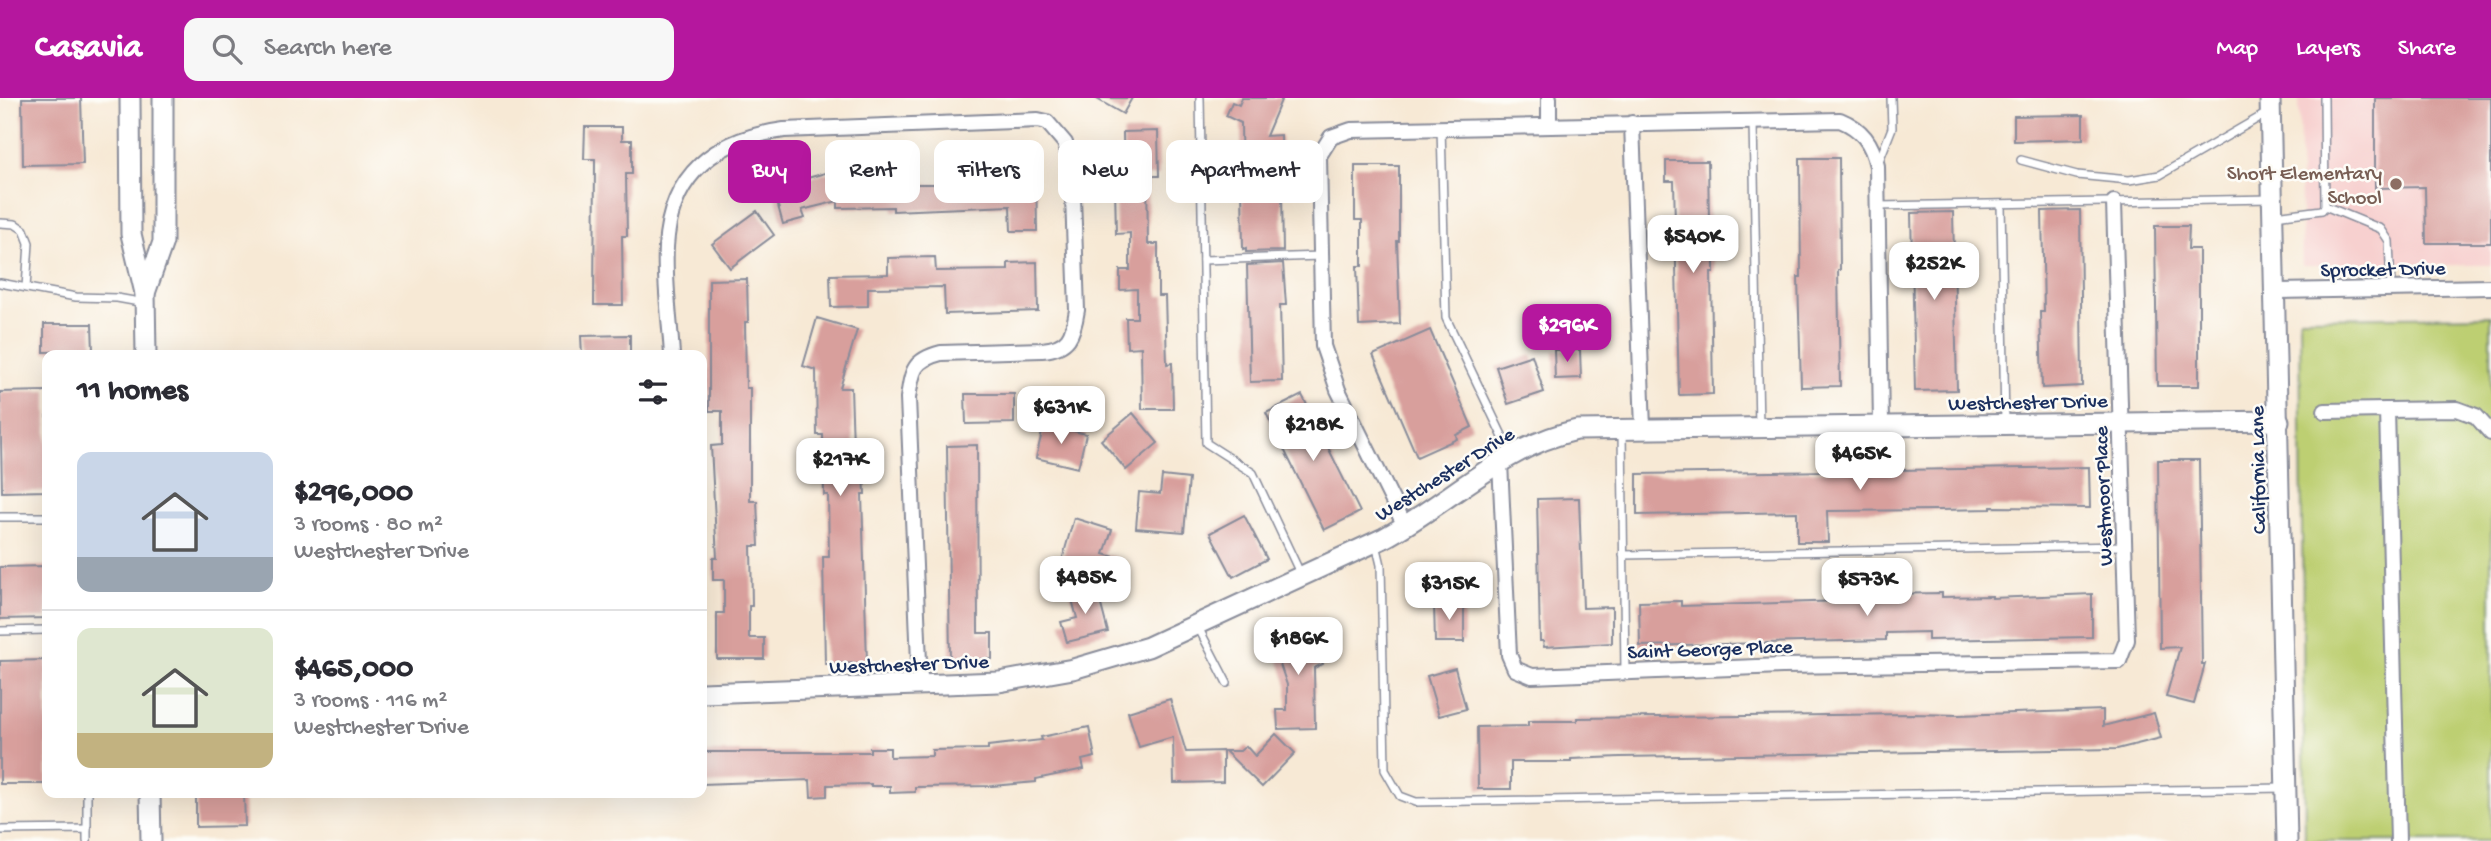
<!DOCTYPE html>
<meta charset="utf-8">
<style>
:root{--surface:#fff;--page:#f7f7f7;--text:#2b2b33;--muted:#7c7c81;--line:#e1e1e2;--accent:#b5179e}
body{margin:0;font-family:"Gochi Hand",sans-serif;background:var(--page);color:var(--text);height:100vh;display:flex;flex-direction:column;font-size:26px;white-space:nowrap}
*{box-sizing:border-box;margin:0}
p{font-size:23px;color:var(--muted)}
.icon{flex:none;width:38px;height:38px;fill:none;stroke:currentColor;stroke-width:2;stroke-linecap:round;stroke-linejoin:round}
.map{position:relative;flex:1;overflow:hidden}
.drawer{position:absolute;left:42px;top:252px;width:665px;height:448px;display:flex;flex-direction:column;background:var(--surface);border-radius:14px;box-shadow:0 7px 28px #0002}
.drawer>*{flex:none}
.top-card{position:absolute;left:728px;top:42px;width:665px;height:63px;display:flex;gap:14px}
.price{position:absolute;translate:-50% -60px;padding:0 16px;border-radius:14px;background:#fff;color:#222;font-size:23px;line-height:46px;filter:drop-shadow(0 2px 4px #0008)}
.price::after{content:'';position:absolute;left:50%;top:42px;width:21px;height:16px;margin-left:-10px;background:inherit;clip-path:polygon(0 0,100% 0,50% 100%)}
.price.active{background:var(--accent);color:#fff}
ul{padding:0;list-style:none}
li{display:flex;align-items:center;gap:21px;height:175px;padding:0 35px}
li+li{border-top:2px solid var(--line)}
li span{display:grid;place-items:center;flex:none;width:196px;height:140px;border-radius:14px;color:#555}
li>.icon{margin-inline-start:auto}
span .icon{width:84px;height:84px;fill:#fffc;stroke-width:1}
li b{font-size:30px}
h2{display:flex;justify-content:space-between;align-items:center;height:84px;padding:0 35px;font-size:30px}
.chip{padding:0 24px;border-radius:14px;background:var(--surface);box-shadow:0 7px 28px #0002;font-size:24px;line-height:63px}
.chip.active{background:var(--accent);color:#fff}
header{display:flex;align-items:center;gap:42px;box-sizing:border-box;height:98px;padding:0 35px;background:var(--accent);color:#fff}
header strong{font-size:33px}
nav{display:flex;gap:38px;margin-inline-start:auto;font-size:24px}
.search{width:490px;height:63px;background:var(--page);display:flex;align-items:center;gap:18px;box-sizing:border-box;padding:0 24px;border-radius:14px;color:var(--muted);font-size:26px}
.map>svg:first-child{display:block}
</style>
<header>
<strong>Casavia</strong>
<div class="search"><svg class="icon" aria-label="search" viewBox="0 0 24 24"><circle cx="10" cy="10" r="6"/><path d="M15 15l6 6"/></svg>Search here</div>
<nav><a>Map</a><a>Layers</a><a>Share</a></nav>
</header>
<div class="map">
<svg width="2491" height="743" viewBox="0 0 2491 743">
<rect width="100%" height="100%" fill="#fdfcf7"/>
<filter id="ink" filterUnits="userSpaceOnUse"><feTurbulence type="fractalNoise" baseFrequency=".0143" numOctaves="2"/><feDisplacementMap in="SourceGraphic" scale="14" xChannelSelector="R" yChannelSelector="G"/><feConvolveMatrix kernelMatrix="1 2 1 2 8 2 1 2 1" color-interpolation-filters="sRGB"/></filter>
<filter id="wash" filterUnits="userSpaceOnUse"><feTurbulence type="fractalNoise" baseFrequency=".00686" numOctaves="4" result="noise"/><feDisplacementMap in="SourceGraphic" scale="28" xChannelSelector="R" yChannelSelector="G"/><feGaussianBlur stdDeviation="1.57" result="paint"/><feColorMatrix in="noise" values="0 0 0 0 0 0 0 0 0 0 0 0 0 0 0 0 0 1.4 0 .05"/><feComposite in="paint" operator="in"/></filter>
<g filter="url(#wash)">
<rect width="100%" height="100%" fill="#f7e9d5"/>
<!-- built -->
<polygon fill="#f7d0cf" points="2299,0 2491,0 2491,167 2302,167"/>
<!-- green -->
<polygon fill="#bdcf72" stroke="#6c7f68" stroke-width="2" points="2491,218 2491,743 2305,743 2300,220"/>
<g id="blocks">
<!-- building -->
<g fill="#d89f9c">
<polygon points="22,0 81,0 83,66 23,67"/>
<polygon points="1095,0 1132,0 1123,16"/>
<polygon points="1242,0 1282,0 1266,38 1281,37 1283,153 1246,154 1246,150 1243,151 1241,25 1226,18 1232,4 1239,7"/>
<polygon points="2375,0 2491,0 2491,145 2426,145 2425,89 2375,90"/>
<polygon points="2083,17 2083,41 2014,43 2014,18"/>
<polygon points="585,29 622,29 622,42 632,42 632,76 626,76 627,138 622,138 623,207 594,207 595,61 584,61"/>
<polygon points="1158,33 1159,78 1147,78 1148,146 1158,146 1158,198 1165,198 1167,266 1172,265 1173,311 1142,311 1141,249 1127,250 1126,220 1137,220 1137,191 1120,192 1120,172 1130,172 1130,135 1116,136 1115,86 1124,86 1123,34"/>
<polygon points="1800,60 1839,60 1840,172 1838,172 1840,288 1801,289 1798,179 1801,179"/>
<polygon points="1666,63 1708,63 1709,124 1714,124 1714,174 1711,174 1713,296 1679,297 1674,83 1666,83"/>
<polygon points="1355,68 1399,68 1399,143 1397,143 1400,226 1359,228 1357,168 1362,168 1362,122 1355,122"/>
<polygon points="1036,70 1037,133 1011,133 1010,108 893,113 893,109 838,110 838,103 802,112 805,120 783,126 773,90 825,75 914,72 915,86 947,86 947,72 966,72 966,82 1010,81 1010,71"/>
<polygon points="2080,112 2082,288 2042,290 2040,214 2044,214 2042,113"/>
<polygon points="757,113 774,137 730,170 712,146"/>
<polygon points="1953,114 1957,292 1915,293 1911,115"/>
<polygon points="2155,128 2189,128 2188,151 2199,151 2199,288 2157,288"/>
<polygon points="935,159 936,173 1008,172 1008,165 1037,164 1038,213 945,216 944,189 868,190 868,208 831,209 830,177 888,176 888,160"/>
<polygon points="1283,165 1286,207 1280,207 1282,283 1250,284 1247,167"/>
<polygon points="747,181 748,224 745,224 746,290 750,290 750,403 757,403 759,448 751,448 752,508 749,508 749,540 764,540 764,561 717,561 717,515 724,515 724,482 713,482 713,460 717,460 711,348 722,347 722,313 709,313 709,182"/>
<polygon points="817,220 857,232 840,290 851,290 854,376 864,376 865,396 862,396 867,565 825,566 823,459 829,459 828,397 824,397 823,337 817,337 816,272 803,268"/>
<polygon points="44,226 92,226 93,253 44,254"/>
<polygon points="1430,232 1472,329 1456,337 1457,341 1417,359 1373,257"/>
<polygon points="630,237 630,257 582,257 581,238"/>
<polygon points="1554,252 1580,252 1581,280 1555,281"/>
<polygon points="1532,257 1544,294 1508,306 1496,269"/>
<polygon points="47,293 47,393 2,394 0,294"/>
<polygon points="965,296 1014,296 1014,325 966,326"/>
<polygon points="1302,297 1360,414 1324,432 1266,315"/>
<polygon points="1133,315 1158,345 1126,372 1101,342"/>
<polygon points="1044,326 1086,336 1078,370 1036,360"/>
<polygon points="977,347 978,535 992,535 992,561 950,562 947,348"/>
<polygon points="2158,362 2199,362 2202,566 2205,566 2194,606 2166,599 2180,549 2160,550"/>
<polygon points="2089,369 2090,410 1991,409 1991,411 1939,412 1827,413 1828,444 1797,444 1797,414 1637,417 1637,376"/>
<polygon points="1162,378 1189,381 1184,434 1136,430 1139,394 1160,396"/>
<polygon points="1579,400 1583,510 1612,509 1612,545 1544,549 1543,543 1540,543 1537,401"/>
<polygon points="1244,417 1267,461 1233,479 1210,435"/>
<polygon points="1074,420 1112,432 1104,456 1118,460 1112,478 1062,462"/>
<polygon points="47,468 47,520 0,521 0,469"/>
<polygon points="1850,473 1880,473 1881,496 1942,495 1942,499 1992,498 1992,500 2092,496 2092,539 1928,542 1928,534 1886,535 1886,542 1640,548 1639,504 1681,503 1681,508 1843,503 1843,500 1851,500"/>
<polygon points="1096,488 1108,534 1067,544 1061,524 1077,520 1070,494"/>
<polygon points="1434,505 1464,505 1464,544 1435,544"/>
<polygon points="1310,527 1323,566 1314,570 1315,630 1278,631 1277,612 1287,612 1287,587 1271,540"/>
<polygon points="47,562 47,686 0,686 0,563"/>
<polygon points="1455,570 1466,611 1439,618 1427,578"/>
<polygon points="1170,601 1186,654 1223,653 1223,684 1174,685 1173,639 1139,649 1128,614"/>
<polygon points="2103,612 2103,628 2154,615 2161,640 2117,651 1620,659 1571,661 1571,664 1511,664 1511,691 1478,691 1477,629 1528,628 1528,623 1577,623 1577,620 1910,616 1959,617"/>
<polygon points="1089,629 1095,659 1082,662 1084,671 1036,681 1036,684 992,688 915,689 915,694 890,695 890,688 871,688 871,686 827,687 827,698 811,699 810,682 702,686 702,654 870,654 870,650 890,650 890,659 932,658 932,652 988,651 988,648 1042,642 1041,639"/>
<polygon points="1276,636 1295,655 1262,689 1225,653 1240,653 1246,648 1255,658"/>
<polygon points="196,695 244,695 245,728 196,729"/>
</g>
</g>
</g>
<g filter="url(#ink)">
<use href="#blocks" fill-opacity="0" stroke="#898c9a" stroke-width="2"/>
<g fill="none" stroke-linecap="round" stroke-linejoin="round">
<!-- lane casing -->
<g stroke="#898c9a" stroke-width="10">
<g id="lane">
<polyline points="1200,0 1206,345 1253,375 1301,477"/>
<polyline points="1753,24 1759,329"/>
<polyline points="1441,29 1446,220 1511,356"/>
<polyline points="2021,62 2077,77 2129,82 2160,77 2267,15"/>
<polyline points="1879,63 1892,30 1891,0"/>
<polyline points="2001,106 2005,326"/>
<polyline points="1878,108 2272,101"/>
<polyline points="2325,108 2381,131 2389,143 2391,190"/>
<polyline points="2275,118 2322,112 2325,108 2324,0"/>
<polyline points="0,125 15,126 24,132 29,145 26,190"/>
<polyline points="1203,162 1321,158"/>
<polyline points="0,185 76,199 117,200 145,205"/>
<polyline points="1622,334 1625,574"/>
<polyline points="0,419 47,419"/>
<polyline points="1376,446 1381,467 1385,672 1400,698 1416,704 2285,690"/>
<polyline points="1623,457 2124,448"/>
<polyline points="1197,527 1227,585"/>
<polyline points="0,533 47,532"/>
<polyline points="87,695 87,731"/>
<polyline points="0,732 87,731 87,743"/>
</g>
</g>
<!-- street casing -->
<g stroke="#898c9a" stroke-width="18">
<g id="street">
<polyline points="1549,0 1549,26"/>
<polyline points="1632,25 1643,331"/>
<polyline points="2276,193 2491,189"/>
<path d="M672,257c-2,-35 -8,-73 -6,-108 4,-73 49,-108 118,-117l254,-10 9,2 18,21 7,25 5,142c-4,25 -8,38 -35,40l-101,3c-28,7 -29,18 -33,45l12,288"/>
<polyline points="2387,312 2457,311 2476,318 2491,335"/>
<polyline points="2325,313 2387,312 2398,743"/>
<polyline points="1500,364 1509,557 1515,571 1532,578 1782,568 2119,563 2127,542 2114,104"/>
<path d="M1405,428l-67,-136 -15,-44 -4,-190 12,-19 20,-7 489,-10c22,9 32,23 37,46l4,260"/>
</g>
</g>
<!-- secondary casing -->
<g stroke="#898c9a" stroke-width="23">
<g id="secondary">
<polyline points="130,0 131,136 145,195 146,257"/>
<polyline points="2270,0 2287,743"/>
<polyline points="145,195 163,144 163,0"/>
<path d="M702,595l297,-11 74,-13 75,-22 236,-109c65,-35 119,-92 193,-108l702,-9"/>
<polyline points="150,695 151,743"/>
</g>
</g>
<!-- lane -->
<use href="#lane" stroke="#fff" stroke-width="7"/>
<!-- street -->
<use href="#street" stroke="#fff" stroke-width="14"/>
<!-- secondary -->
<use href="#secondary" stroke="#fff" stroke-width="19"/>
</g>
</g>
<!-- markers -->
<circle fill="#8d6e63" stroke="#fdfcf7" stroke-width="2.5" cx="2396" cy="86" r="7"/>
<g text-anchor="middle" stroke-width="5" stroke-linejoin="round" paint-order="stroke">
<!-- education labels -->
<g font-size="21" fill="#785e54" stroke="#fdfcf7" text-anchor="end">
<text x="2382" y="81">Short Elementary<tspan x="2382" dy="24">School</tspan></text>
</g>
<!-- street labels -->
<g font-size="21" fill="#1b2f5e" stroke="#fdfcf7">
<text transform="translate(2383 170) rotate(-1)" y="7">Sprocket Drive</text>
<text transform="translate(2028 303) rotate(-1)" y="7">Westchester Drive</text>
<text transform="translate(2257 372) rotate(-91)" y="7">California Lane</text>
<text transform="translate(1444 375) rotate(-32)" y="7">Westchester Drive</text>
<text transform="translate(2102 398) rotate(-92)" y="7">Westmoor Place</text>
<text transform="translate(1710 550) rotate(-2)" y="7">Saint George Place</text>
<text transform="translate(909 565) rotate(-2)" y="7">Westchester Drive</text>
</g>
</g>
</svg>
<b class="price" style="left:1693px;top:177px">$540K</b>
<b class="price" style="left:1934px;top:204px">$252K</b>
<b class="price active" style="left:1567px;top:266px">$296K</b>
<b class="price" style="left:1061px;top:348px">$631K</b>
<b class="price" style="left:1313px;top:365px">$218K</b>
<b class="price" style="left:1860px;top:394px">$465K</b>
<b class="price" style="left:840px;top:400px">$217K</b>
<b class="price" style="left:1085px;top:518px">$485K</b>
<b class="price" style="left:1867px;top:520px">$573K</b>
<b class="price" style="left:1449px;top:524px">$315K</b>
<b class="price" style="left:1298px;top:579px">$186K</b>
<div class="top-card">
<a class="chip active">Buy</a>
<a class="chip">Rent</a>
<a class="chip">Filters</a>
<a class="chip">New</a>
<a class="chip">Apartment</a>
</div>
<section class="drawer">
<h2>11 homes<svg class="icon" aria-label="filters" viewBox="0 0 24 24"><path d="M4 7h16M4 17h16"/><circle cx="9" cy="7" r="2"/><circle cx="15" cy="17" r="2"/></svg></h2>
<ul>
<li><span style="background:linear-gradient(#c9d6e8 75%,#9aa5b1 0)"><svg class="icon" aria-label="home" viewBox="0 0 24 24"><path d="M3 11l9-7 9 7M6 9v11h12V9"/></svg></span><div><b>$296,000</b><p>3 rooms · 80 m²</p><p>Westchester Drive</p></div></li>
<li><span style="background:linear-gradient(#dfe7d0 75%,#c2b280 0)"><svg class="icon" aria-label="home" viewBox="0 0 24 24"><path d="M3 11l9-7 9 7M6 9v11h12V9"/></svg></span><div><b>$465,000</b><p>3 rooms · 116 m²</p><p>Westchester Drive</p></div></li>
</ul>
</section>
</div>
